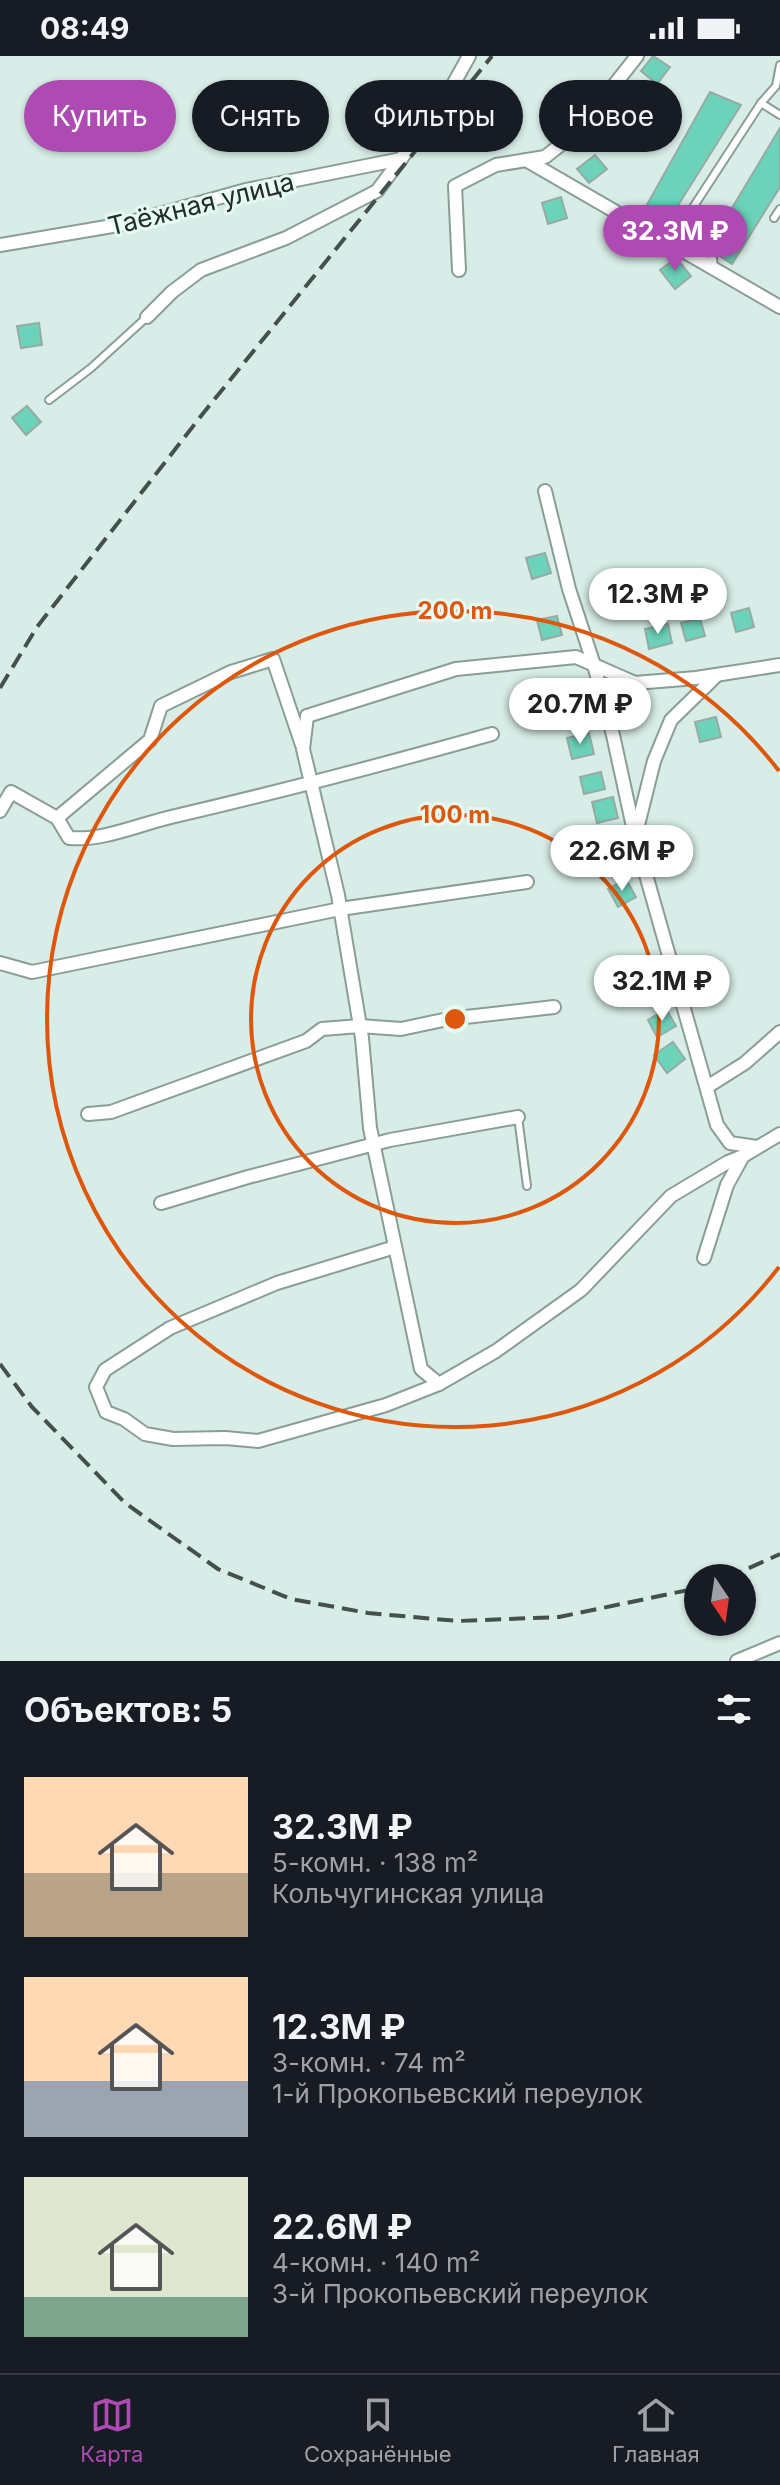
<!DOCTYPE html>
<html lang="ru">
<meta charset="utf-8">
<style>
:root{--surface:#171b24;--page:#242831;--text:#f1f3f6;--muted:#9ea1a6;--line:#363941;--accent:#ad4bb2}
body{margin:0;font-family:Inter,sans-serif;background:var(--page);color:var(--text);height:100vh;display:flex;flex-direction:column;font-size:30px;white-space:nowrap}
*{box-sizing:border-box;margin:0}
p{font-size:26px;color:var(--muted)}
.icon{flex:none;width:44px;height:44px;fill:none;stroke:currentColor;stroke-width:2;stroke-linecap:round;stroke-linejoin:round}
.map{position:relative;height:1605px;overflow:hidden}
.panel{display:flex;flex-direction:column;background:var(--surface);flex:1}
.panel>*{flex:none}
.banner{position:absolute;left:24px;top:24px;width:732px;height:72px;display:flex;gap:16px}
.needle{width:52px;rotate:167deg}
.buttons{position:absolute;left:684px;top:1508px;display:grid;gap:16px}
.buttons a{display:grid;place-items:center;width:72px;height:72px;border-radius:50%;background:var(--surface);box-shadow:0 2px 6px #0004;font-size:40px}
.price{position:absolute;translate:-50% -68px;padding:0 18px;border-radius:28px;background:#fff;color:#222;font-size:26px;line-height:52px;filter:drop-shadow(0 2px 4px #0008)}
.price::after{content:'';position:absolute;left:50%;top:48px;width:24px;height:18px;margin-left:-12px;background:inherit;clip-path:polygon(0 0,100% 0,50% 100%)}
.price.on{background:var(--accent);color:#fff}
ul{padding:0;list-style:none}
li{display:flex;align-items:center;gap:24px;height:200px;padding:0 24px}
li span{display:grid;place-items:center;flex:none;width:224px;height:160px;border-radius:0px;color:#555}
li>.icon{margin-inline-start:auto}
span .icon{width:96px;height:96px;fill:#fffc;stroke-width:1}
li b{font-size:34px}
h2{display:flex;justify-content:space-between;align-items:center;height:96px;padding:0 24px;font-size:34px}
.tag{padding:0 28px;border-radius:36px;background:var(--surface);box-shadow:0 2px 6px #0004;font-size:28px;line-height:72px}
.tag.on{background:var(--accent);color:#fff}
.status{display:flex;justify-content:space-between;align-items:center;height:56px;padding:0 40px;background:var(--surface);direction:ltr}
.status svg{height:22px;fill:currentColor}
.tab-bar{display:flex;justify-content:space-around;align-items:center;height:112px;border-top:2px solid var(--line);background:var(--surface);font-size:22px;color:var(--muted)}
.tab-bar a{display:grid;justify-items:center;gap:4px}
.tab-bar .on{color:var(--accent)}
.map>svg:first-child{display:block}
</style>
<div class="status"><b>08:49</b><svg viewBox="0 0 49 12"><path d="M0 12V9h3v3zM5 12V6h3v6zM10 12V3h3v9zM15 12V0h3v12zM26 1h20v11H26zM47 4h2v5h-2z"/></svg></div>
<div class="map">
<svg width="780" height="1605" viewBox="0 0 780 1605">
<rect width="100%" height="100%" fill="#d8ede7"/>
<!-- building -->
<g fill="#6cd3ba" stroke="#97aaa4" stroke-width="2">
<polygon points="653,0 670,11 657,28 641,15"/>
<polygon points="710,36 741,49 667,167 644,154"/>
<polygon points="624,39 639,50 627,66 612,55"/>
<polygon points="780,72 780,131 732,208 708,192"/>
<polygon points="595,99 607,113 589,127 577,113"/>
<polygon points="561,141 567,162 548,168 542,147"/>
<polygon points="676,202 691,220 675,233 660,214"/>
<polygon points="39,267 42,289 21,292 17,270"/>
<polygon points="27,350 41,366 26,379 12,362"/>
<polygon points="545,497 551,517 532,523 526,502"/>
<polygon points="749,552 754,571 736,576 731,557"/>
<polygon points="557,560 562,579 542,584 537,564"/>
<polygon points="700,562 705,580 686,585 681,567"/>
<polygon points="668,568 672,587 649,593 645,573"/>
<polygon points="574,624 579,646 560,651 555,629"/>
<polygon points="716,661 721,681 700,686 695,666"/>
<polygon points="589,677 594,698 572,703 567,682"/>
<polygon points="601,716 605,733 584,738 580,721"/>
<polygon points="613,741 618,762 597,767 592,746"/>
<polygon points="626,823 636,841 618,851 608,833"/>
<polygon points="653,910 664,929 646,940 635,921"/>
<polygon points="666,953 676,970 657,981 648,964"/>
<polygon points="673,986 685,1003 667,1017 654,999"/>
</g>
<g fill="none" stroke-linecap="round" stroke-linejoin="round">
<!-- service casing -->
<g stroke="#8a9d97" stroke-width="10">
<g id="service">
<polyline points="780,9 776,30 761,47 780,59"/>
<polyline points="774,162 780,153"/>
<polyline points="676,176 713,202 714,213"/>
<polyline points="677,176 761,47"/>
<polyline points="49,344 91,312 147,261"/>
<polyline points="518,1061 527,1130"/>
</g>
</g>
<!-- minor casing -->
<g stroke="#8a9d97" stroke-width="16">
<g id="minor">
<polyline points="526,104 780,251"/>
<polyline points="0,189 124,168 246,134 401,103"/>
<polyline points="459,214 455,130 496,109 545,101 578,75 637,0"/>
<polyline points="147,261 172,236 201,214 286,182 377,135 444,45 469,0"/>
<polyline points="545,435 569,533 594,609 613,679 635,780 717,1069 730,1087 757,1091"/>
<polyline points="0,755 11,736 57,762 150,684 161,650 231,616 273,603 302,689"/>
<path d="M57,762l12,20c34,3 68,-13 102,-21 108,-25 214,-53 321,-83"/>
<polyline points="636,777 654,705 671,664 716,620"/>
<polyline points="0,907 32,916 340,853 527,826"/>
<polyline points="707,1031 745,1007 780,976"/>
<polyline points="88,1058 111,1056 306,985 322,973 360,970 401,973 448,963 554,951"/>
<polyline points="743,1100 728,1106 671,1140 581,1234 496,1295 439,1328 421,1313 370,1072 362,982 338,839 303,693 307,660 456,613 576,601 635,627 696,622 780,609"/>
<polyline points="161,1147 248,1121 390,1084 518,1061"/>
<polyline points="395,1191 277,1227 170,1272 105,1314 96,1331 106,1356 124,1363 145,1378 173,1383 225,1382 258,1385 386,1349 439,1328"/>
<polyline points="704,1202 727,1129 743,1100 780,1078"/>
<polyline points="737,1605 780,1587"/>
</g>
</g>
<!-- service -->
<use href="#service" stroke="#fff" stroke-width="6"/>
<!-- minor -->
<use href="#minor" stroke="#fff" stroke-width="12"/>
<!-- rail -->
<g stroke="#454f4c" stroke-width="4" stroke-dasharray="16 8" stroke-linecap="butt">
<polyline points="0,632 37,571 201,360 492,0"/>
<polyline points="0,1308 32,1351 125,1447 218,1513 291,1543 368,1557 458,1565 559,1561 698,1532"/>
<polyline points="727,1522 780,1498"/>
</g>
</g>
<!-- distance rings -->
<g fill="none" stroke="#de570d" stroke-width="4">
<circle cx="455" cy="963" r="204"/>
<path d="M779 1211A408 408 0 1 1 779 715"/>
</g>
<g text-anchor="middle" stroke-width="6" stroke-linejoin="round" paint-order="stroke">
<!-- street labels -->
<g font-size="26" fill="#242b29" stroke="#e6faf4">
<text transform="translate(201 148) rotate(-14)" y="9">Таёжная улица</text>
</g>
</g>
<circle cx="455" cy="963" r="12" fill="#de570d" stroke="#e6faf4" stroke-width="4"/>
<g font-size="24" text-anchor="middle" font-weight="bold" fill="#de570d" stroke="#e6faf4" stroke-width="6" stroke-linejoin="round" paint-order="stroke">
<text x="455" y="563">200 m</text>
<text x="455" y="767">100 m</text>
</g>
</svg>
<div class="buttons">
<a><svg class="needle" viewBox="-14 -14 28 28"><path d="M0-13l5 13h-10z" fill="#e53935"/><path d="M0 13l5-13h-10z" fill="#9ea1a6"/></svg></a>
</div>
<b class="price on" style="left:675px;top:217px">32.3M ₽</b>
<b class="price" style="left:658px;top:580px">12.3M ₽</b>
<b class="price" style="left:580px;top:690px">20.7M ₽</b>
<b class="price" style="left:622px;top:837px">22.6M ₽</b>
<b class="price" style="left:662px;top:967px">32.1M ₽</b>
<div class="banner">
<a class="tag on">Купить</a>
<a class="tag">Снять</a>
<a class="tag">Фильтры</a>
<a class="tag">Новое</a>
</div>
</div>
<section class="panel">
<h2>Объектов: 5<svg class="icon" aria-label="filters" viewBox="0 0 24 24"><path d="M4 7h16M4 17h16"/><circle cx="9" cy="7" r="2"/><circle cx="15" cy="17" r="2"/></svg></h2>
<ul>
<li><span style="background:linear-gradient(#ffd9b3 60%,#b9a48a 0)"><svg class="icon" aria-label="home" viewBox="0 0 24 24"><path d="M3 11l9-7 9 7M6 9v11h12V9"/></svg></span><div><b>32.3M ₽</b><p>5-комн. · 138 m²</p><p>Кольчугинская улица</p></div></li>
<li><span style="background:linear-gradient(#ffd9b3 65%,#9aa5b1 0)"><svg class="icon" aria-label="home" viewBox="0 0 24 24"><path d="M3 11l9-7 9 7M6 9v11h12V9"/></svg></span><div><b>12.3M ₽</b><p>3-комн. · 74 m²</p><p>1-й Прокопьевский переулок</p></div></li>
<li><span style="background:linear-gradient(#dfe7d0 75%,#7fa58c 0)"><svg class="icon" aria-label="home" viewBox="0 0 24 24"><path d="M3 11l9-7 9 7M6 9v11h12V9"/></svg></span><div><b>22.6M ₽</b><p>4-комн. · 140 m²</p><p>3-й Прокопьевский переулок</p></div></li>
</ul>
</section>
<nav class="tab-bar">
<a class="on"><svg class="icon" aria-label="map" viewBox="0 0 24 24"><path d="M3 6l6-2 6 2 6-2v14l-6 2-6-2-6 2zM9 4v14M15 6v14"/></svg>Карта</a>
<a><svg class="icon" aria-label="saved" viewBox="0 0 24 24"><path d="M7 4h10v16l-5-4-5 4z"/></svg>Сохранённые</a>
<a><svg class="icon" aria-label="home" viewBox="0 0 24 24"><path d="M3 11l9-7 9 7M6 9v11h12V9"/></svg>Главная</a>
</nav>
